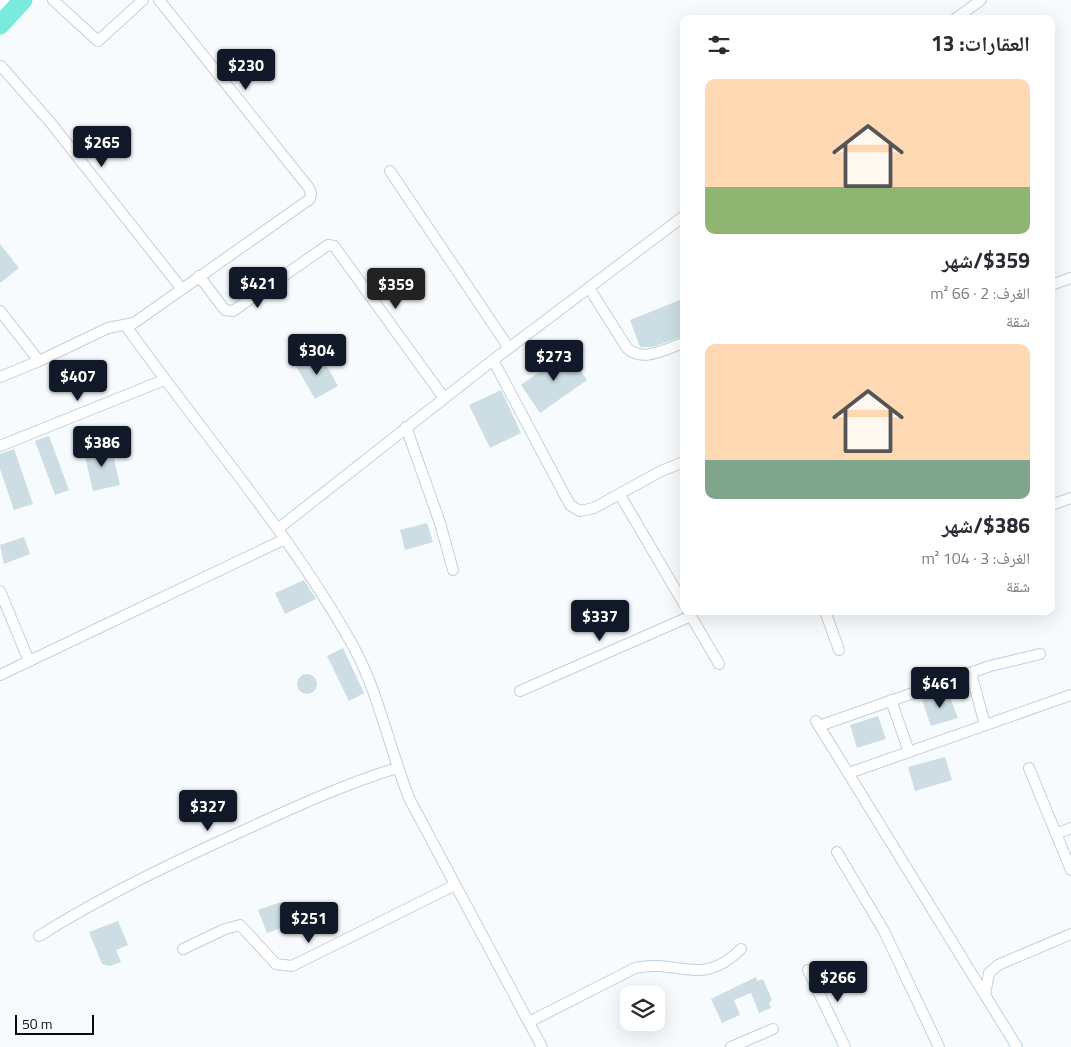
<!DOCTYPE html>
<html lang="ar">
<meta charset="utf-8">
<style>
:root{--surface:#fff;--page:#f2f2f3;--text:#2b2b33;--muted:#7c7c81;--accent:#111827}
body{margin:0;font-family:"Titillium Web","Noto Naskh Arabic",sans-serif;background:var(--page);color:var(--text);direction:rtl;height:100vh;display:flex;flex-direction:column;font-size:19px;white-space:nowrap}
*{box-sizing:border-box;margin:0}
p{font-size:16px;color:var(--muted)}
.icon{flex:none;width:28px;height:28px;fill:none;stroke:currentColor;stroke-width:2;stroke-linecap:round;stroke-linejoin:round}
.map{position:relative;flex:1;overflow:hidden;direction:ltr}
.drawer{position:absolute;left:680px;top:15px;width:375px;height:600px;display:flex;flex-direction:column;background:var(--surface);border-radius:10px;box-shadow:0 5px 20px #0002;direction:rtl}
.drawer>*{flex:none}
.buttons{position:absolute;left:620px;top:986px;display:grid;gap:10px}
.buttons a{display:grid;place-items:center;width:45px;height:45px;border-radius:10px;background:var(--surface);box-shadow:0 5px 20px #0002;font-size:25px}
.scale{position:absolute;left:15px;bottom:12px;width:79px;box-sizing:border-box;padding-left:5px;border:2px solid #080c10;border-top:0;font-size:14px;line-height:18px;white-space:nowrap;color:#080c10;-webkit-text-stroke:4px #f8fbfd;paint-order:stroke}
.price{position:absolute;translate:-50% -42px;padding:0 11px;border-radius:5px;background:var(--accent);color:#fff;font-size:16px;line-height:32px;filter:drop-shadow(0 1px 2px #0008)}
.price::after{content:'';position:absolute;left:50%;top:30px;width:15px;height:11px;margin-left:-8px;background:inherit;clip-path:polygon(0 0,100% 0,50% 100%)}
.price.current{background:#222;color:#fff}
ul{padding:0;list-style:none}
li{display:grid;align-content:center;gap:10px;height:265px;padding:0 25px}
li span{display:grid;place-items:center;height:155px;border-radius:10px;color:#555}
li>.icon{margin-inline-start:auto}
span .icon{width:90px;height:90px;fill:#fffc;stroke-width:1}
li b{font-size:21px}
h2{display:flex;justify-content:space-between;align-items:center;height:60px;padding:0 25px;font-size:21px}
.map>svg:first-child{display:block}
</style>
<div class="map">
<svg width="1071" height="1047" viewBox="0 0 1071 1047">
<rect width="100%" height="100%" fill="#f8fbfd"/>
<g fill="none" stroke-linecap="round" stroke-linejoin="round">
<!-- river -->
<polyline stroke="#79ebdc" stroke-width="19" points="0,25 23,0"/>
</g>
<!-- building -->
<g fill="#ccdee3">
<polygon points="0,244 19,268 0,283"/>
<polygon points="680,300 684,309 684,336 653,347 640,347 630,320"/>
<polygon points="319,352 338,386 315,399 296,366"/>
<polygon points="568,352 587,380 540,413 521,385"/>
<polygon points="501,390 521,433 490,448 469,405"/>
<polygon points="49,436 69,490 55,495 35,441"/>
<polygon points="111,446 120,485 93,491 84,452"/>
<polygon points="14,449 33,504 14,510 0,469 0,454"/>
<polygon points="427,523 433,542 405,550 400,530"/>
<polygon points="24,537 30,554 4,564 0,545"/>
<polygon points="304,580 316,599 285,614 275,593"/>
<polygon points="343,648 364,693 349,701 327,656"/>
<circle cx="307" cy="684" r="10"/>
<polygon points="948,692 958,718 931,726 922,700"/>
<polygon points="878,716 886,739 857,748 850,725"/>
<polygon points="945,757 952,780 915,791 908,767"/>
<polygon points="281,902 290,925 267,933 258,910"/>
<polygon points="118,921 128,945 116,950 121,962 110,966 102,964 89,932"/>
<polygon points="756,977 757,981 763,979 772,1000 769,1003 771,1008 759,1013 751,993 734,1000 740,1015 722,1023 711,999"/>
</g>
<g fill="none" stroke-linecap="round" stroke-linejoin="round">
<!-- minor casing -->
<g stroke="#c3d0db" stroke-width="12">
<g id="minor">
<polyline points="53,0 98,41 143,0"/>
<polyline points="955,19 981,0"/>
<polyline points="1,66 50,122 181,288"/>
<polyline points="390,171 509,348"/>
<polyline points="199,276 225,310 233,311 328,245 334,246 444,398"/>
<polyline points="1051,285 1071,278"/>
<path d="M589,288l38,60c16,15 38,1 57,-5"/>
<polyline points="0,311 39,361"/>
<path d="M126,326c75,106 162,204 226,318 27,48 37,105 58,156l132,247"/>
<polyline points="493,360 570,505 580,511 594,508 661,471 684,462"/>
<polyline points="0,377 39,361 108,328 134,323 310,199 311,194 309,188 159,0"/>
<polyline points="406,427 440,523 453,570"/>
<polyline points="0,446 164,380"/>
<polyline points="620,495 684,604"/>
<polyline points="1051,505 1071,498"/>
<polyline points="279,528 493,360 684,216"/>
<polyline points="0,591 29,661"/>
<polyline points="688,611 719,664"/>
<polyline points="825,611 839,650"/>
<polyline points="971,673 985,725"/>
<polyline points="0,675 285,539"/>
<polyline points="520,691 691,616"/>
<polyline points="891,700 909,752"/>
<polyline points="816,721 1017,1047"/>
<polyline points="819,726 990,666 1040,654"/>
<polyline points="1029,768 1071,870"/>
<polyline points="849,773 1071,695"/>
<polyline points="1056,834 1071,828"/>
<polyline points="837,852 884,931 939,1047"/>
<path d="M39,936c67,-42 137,-75 210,-108 48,-22 96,-44 148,-60"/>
<polyline points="183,949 225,929 240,925 276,964 292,966 455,885"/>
<polyline points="808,970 845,1047"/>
<polyline points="985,994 989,973 998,965 1071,934"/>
<path d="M529,1022l106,-54c45,-10 65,21 106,-19"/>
<polyline points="731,1047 773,1029"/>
</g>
</g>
<!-- minor -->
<use href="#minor" stroke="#fff" stroke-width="10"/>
</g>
</svg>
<div class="buttons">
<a><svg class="icon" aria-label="layers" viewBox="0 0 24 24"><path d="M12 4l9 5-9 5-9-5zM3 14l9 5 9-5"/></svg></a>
</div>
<div class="scale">50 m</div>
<b class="price" style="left:246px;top:91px">$230</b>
<b class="price" style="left:102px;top:168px">$265</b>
<b class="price" style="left:258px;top:309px">$421</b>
<b class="price current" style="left:396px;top:310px">$359</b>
<b class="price" style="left:317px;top:376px">$304</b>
<b class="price" style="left:554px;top:382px">$273</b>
<b class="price" style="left:78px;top:402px">$407</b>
<b class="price" style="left:102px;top:468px">$386</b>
<b class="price" style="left:600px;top:642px">$337</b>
<b class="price" style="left:940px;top:709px">$461</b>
<b class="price" style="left:208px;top:832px">$327</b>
<b class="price" style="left:309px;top:944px">$251</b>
<b class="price" style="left:838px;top:1003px">$266</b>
<section class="drawer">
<h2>العقارات: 13<svg class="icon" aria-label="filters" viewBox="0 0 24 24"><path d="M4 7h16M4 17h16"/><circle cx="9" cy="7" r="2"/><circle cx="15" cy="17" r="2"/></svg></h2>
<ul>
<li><span style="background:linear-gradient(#ffd9b3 70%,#8fb573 0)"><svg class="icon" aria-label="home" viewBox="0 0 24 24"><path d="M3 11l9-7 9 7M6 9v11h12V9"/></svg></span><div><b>$359/شهر</b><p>الغرف: 2 · 66 m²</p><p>شقة</p></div></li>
<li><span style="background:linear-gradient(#ffd9b3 75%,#7fa58c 0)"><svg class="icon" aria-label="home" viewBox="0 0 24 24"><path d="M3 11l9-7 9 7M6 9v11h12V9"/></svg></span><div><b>$386/شهر</b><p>الغرف: 3 · 104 m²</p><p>شقة</p></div></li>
</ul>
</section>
</div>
